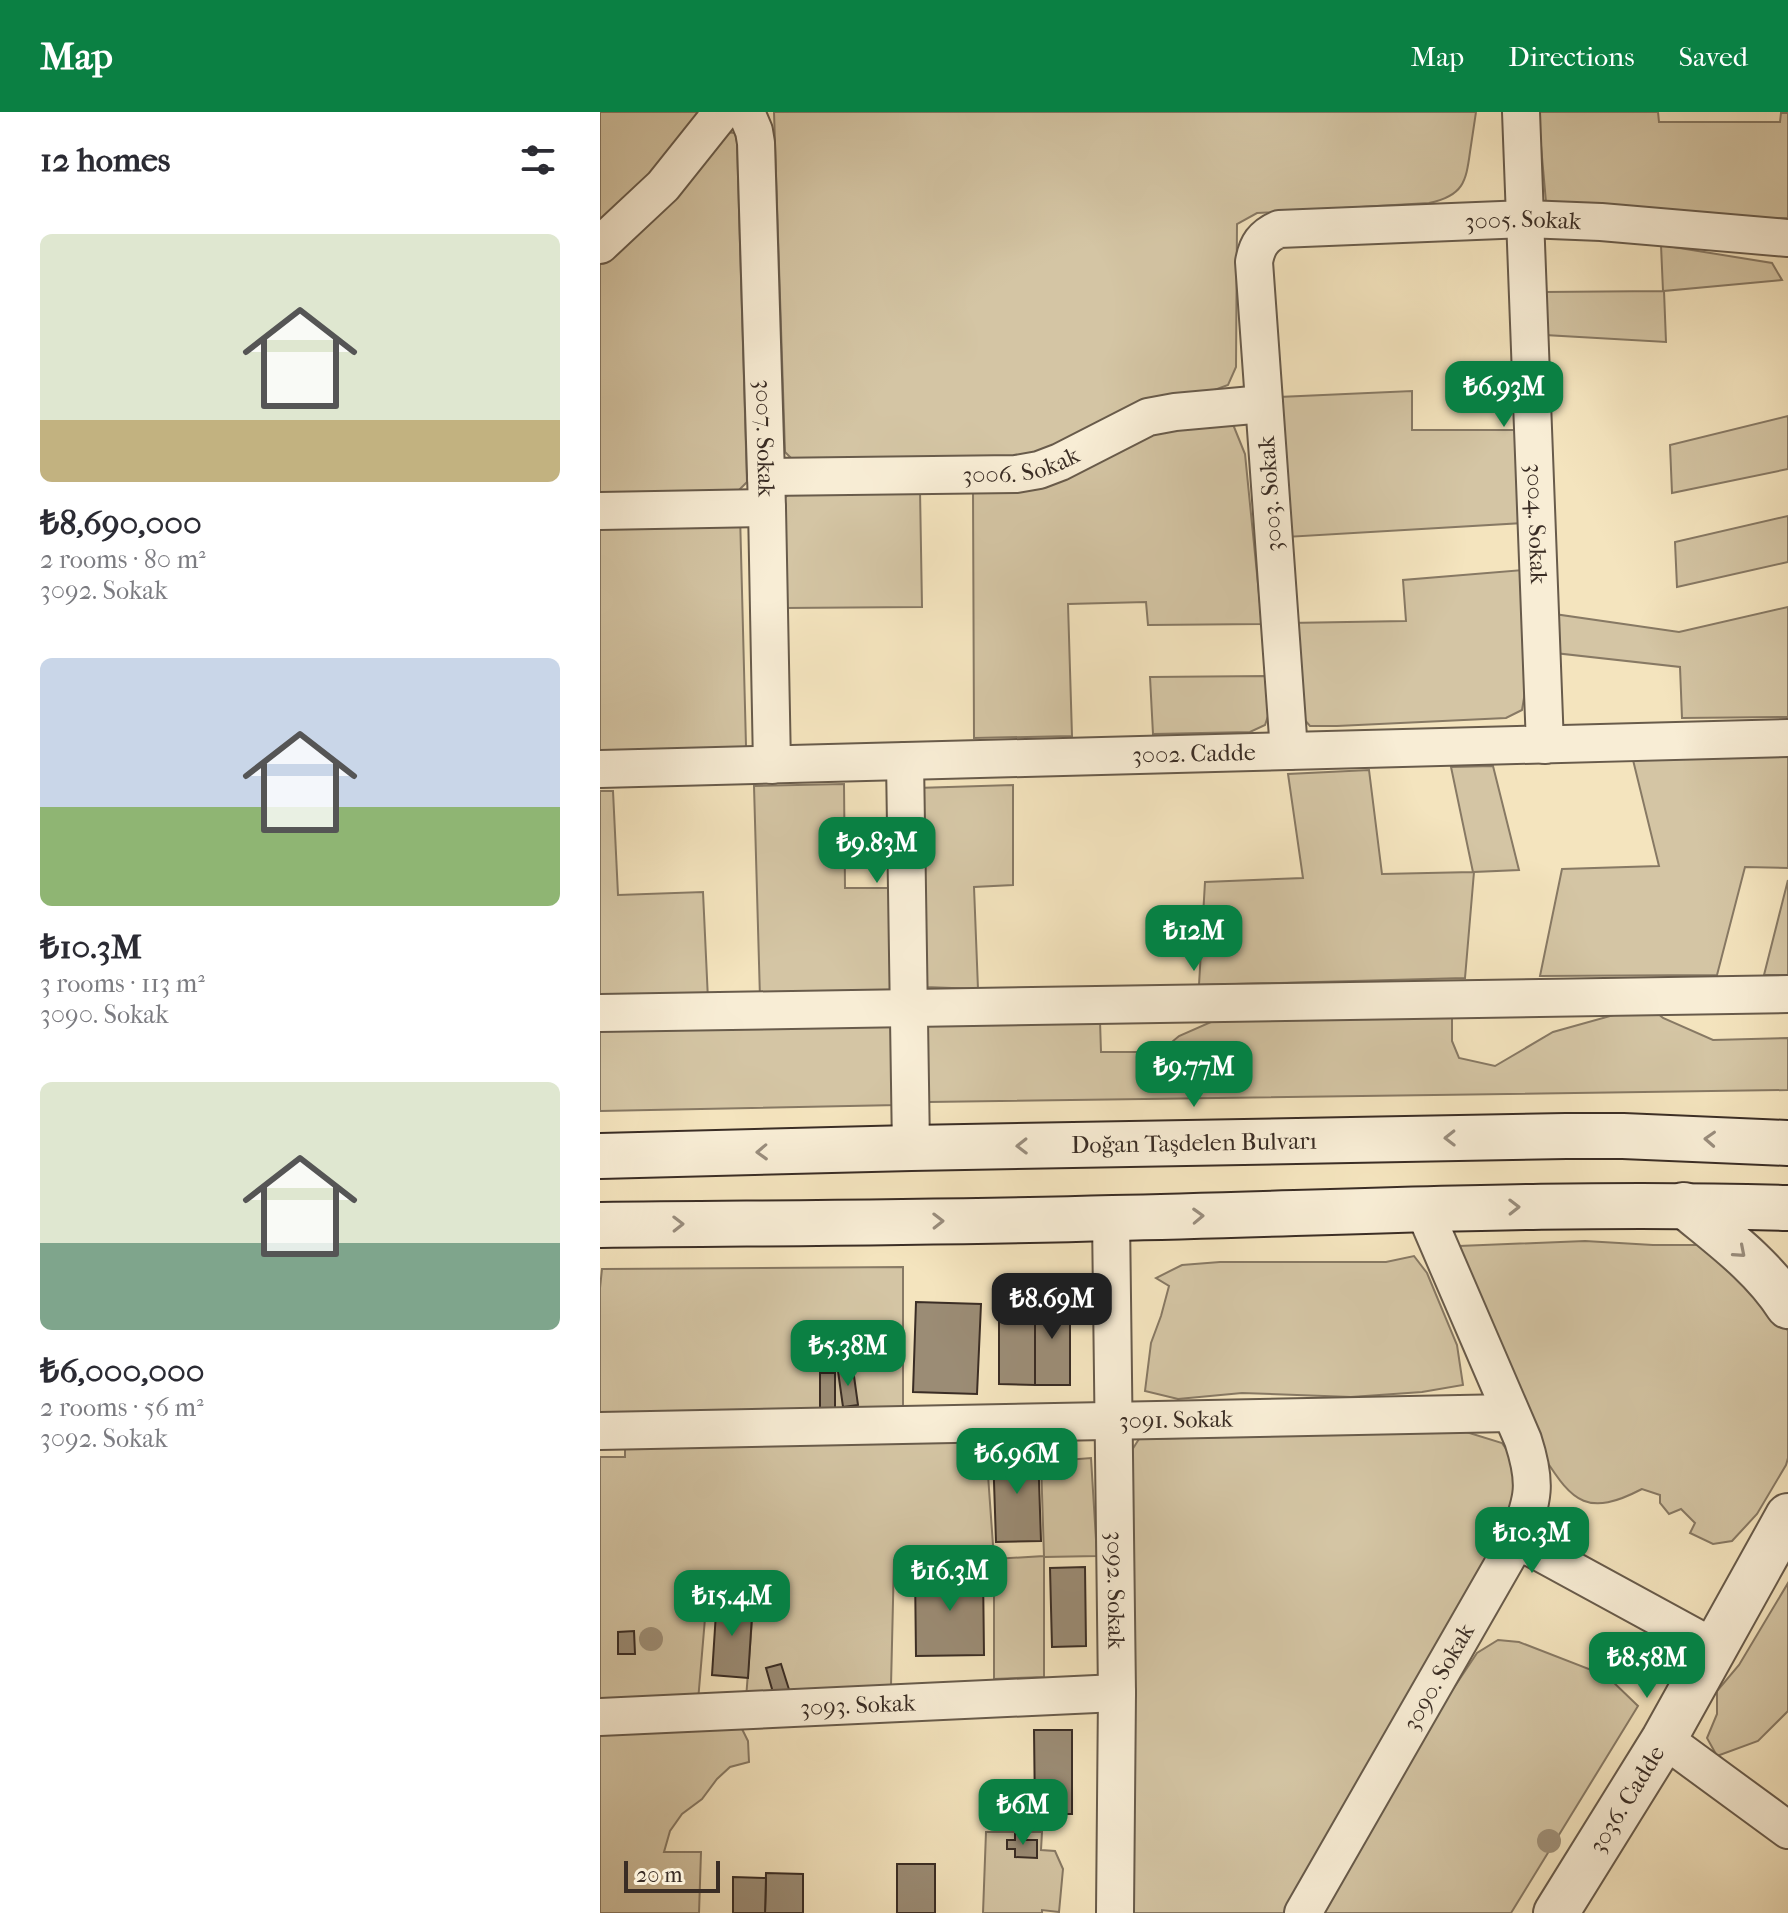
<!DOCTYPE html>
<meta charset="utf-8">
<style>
:root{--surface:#fff;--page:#f2f2f3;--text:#2b2b33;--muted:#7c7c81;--accent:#0b8043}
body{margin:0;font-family:"IM FELL French Canon",serif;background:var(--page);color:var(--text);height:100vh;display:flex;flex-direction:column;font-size:30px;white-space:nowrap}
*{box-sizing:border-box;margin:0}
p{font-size:26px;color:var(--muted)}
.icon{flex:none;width:44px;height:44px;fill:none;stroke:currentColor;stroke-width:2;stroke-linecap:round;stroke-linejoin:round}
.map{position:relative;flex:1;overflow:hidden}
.drawer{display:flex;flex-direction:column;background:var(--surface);width:600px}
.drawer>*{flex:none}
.scale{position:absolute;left:24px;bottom:20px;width:96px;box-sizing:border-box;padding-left:8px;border:4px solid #3a2d25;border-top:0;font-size:22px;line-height:28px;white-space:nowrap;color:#3a2d25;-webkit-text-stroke:6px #f8edd5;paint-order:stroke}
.price{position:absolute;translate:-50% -68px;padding:0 18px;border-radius:16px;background:var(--accent);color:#fff;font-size:26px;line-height:52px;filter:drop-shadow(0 2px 4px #0008)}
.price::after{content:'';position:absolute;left:50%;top:48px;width:24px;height:18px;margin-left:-12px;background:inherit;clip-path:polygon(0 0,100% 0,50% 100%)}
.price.selected{background:#222;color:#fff}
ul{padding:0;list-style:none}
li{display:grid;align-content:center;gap:16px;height:424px;padding:0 40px}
li span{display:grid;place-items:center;height:248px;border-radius:12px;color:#555}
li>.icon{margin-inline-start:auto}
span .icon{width:144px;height:144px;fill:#fffc;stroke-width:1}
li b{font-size:34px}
h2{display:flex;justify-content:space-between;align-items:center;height:96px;padding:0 40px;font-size:34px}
header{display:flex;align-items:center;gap:48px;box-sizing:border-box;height:112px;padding:0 40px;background:var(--accent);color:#fff}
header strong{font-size:38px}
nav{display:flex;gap:44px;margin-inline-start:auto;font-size:28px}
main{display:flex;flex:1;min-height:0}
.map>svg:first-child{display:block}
</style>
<header>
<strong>Map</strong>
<nav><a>Map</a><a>Directions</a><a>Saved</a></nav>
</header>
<main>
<section class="drawer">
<h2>12 homes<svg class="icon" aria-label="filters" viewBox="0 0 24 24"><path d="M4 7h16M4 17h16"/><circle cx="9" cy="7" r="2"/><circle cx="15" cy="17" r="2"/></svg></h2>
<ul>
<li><span style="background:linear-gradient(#dfe7d0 75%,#c2b280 0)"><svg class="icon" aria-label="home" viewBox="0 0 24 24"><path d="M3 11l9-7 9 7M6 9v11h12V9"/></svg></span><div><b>₺8,690,000</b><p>2 rooms · 80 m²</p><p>3092. Sokak</p></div></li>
<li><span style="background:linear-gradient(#c9d6e8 60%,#8fb573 0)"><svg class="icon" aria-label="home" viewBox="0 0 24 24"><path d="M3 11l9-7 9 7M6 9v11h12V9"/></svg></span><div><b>₺10.3M</b><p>3 rooms · 113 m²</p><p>3090. Sokak</p></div></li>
<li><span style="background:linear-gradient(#dfe7d0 65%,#7fa58c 0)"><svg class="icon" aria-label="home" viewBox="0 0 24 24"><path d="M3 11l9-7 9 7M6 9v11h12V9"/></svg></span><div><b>₺6,000,000</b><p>2 rooms · 56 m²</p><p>3092. Sokak</p></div></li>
</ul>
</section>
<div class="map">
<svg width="1188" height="1801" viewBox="0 0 1188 1801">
<rect width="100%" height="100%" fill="#f4e4be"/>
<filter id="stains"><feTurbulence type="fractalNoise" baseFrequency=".0025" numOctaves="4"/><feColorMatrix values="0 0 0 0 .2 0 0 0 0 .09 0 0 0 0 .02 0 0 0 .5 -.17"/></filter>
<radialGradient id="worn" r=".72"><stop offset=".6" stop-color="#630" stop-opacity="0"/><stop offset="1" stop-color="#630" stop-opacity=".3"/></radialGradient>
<!-- green -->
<g fill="#d4c5a4" stroke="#877964" stroke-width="2">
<polygon points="0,0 100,0 95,13 23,94 0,107"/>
<path d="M174,0h702c-2,13 -4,26 -6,40 -4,30 -7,44 -41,51l-172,10 -20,11 -1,143 -8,18 -195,72 -239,4 -9,-9z"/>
<polygon points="938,0 1058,0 1059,10 1180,10 1181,1 1188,1 1188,106 1168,107 946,90"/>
<polygon points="125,20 135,21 137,30 147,370 136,381 0,385 0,145"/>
<polygon points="1061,133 1172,151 1182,168 1064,179 1066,230 945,223 944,180 1063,179"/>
<polygon points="812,279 812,318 918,318 923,411 686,425 679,285"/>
<polygon points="1188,304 1188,357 1072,381 1070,333"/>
<polygon points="630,305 645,342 662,512 548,513 546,490 468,492 472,624 374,626 373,378 540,322"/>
<polygon points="320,378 322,495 183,496 183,387 192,380"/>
<polygon points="140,402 146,634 128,648 0,650 0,408"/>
<polygon points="1188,404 1188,450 1077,475 1075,430"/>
<polygon points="923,458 926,574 922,598 906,606 737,614 710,614 703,606 688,511 806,509 803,468"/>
<polygon points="1188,495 1188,605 1082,606 1080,555 955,541 954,502 1079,520"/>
<polygon points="665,564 669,601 665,613 650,620 553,622 550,565"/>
<polygon points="1188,642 1188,756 1145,755 1117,863 940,864 962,757 1059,754 1033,648"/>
<polygon points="893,654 919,758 874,760 865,866 599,873 605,770 703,766 688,662 769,658 782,762 873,760 851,655"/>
<polygon points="244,672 245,776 293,776 294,873 289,882 160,886 154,674"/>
<polygon points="413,673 413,773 374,775 378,877 325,875 317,676"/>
<polygon points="0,679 13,679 18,783 103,780 108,888 0,888"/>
<polygon points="1188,768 1188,863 1164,863"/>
<path d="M1028,899h27l8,7 50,22 75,-2v52l-859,12c-4,-28 -9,-52 -1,-79l172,-2 1,31h59l19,-16 41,-18 232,-4v27l7,17 36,8 58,-34z"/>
<polygon points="298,913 298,993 0,999 0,917"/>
<path d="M985,1129l68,4h45l66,46 24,40v127l-2,7 -29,49 -25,27 -19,3 -23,-11 5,-10 -14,-14 -12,5 -9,-11v-8l-18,-6c-54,28 -69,14 -98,-32l-91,-202 6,-9z"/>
<polygon points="814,1144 827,1161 857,1233 863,1273 822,1280 751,1285 642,1281 578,1287 545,1279 551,1231 561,1204 569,1174 556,1166 582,1153 620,1150 786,1150"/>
<polygon points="303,1155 303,1301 0,1300 0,1176 2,1157"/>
<polygon points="863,1319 902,1331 923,1362 924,1389 689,1801 524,1801 532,1338 539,1327"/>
<polygon points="385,1321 394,1447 444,1444 441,1350 491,1346 497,1444 444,1445 444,1565 394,1567 394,1447 294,1448 291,1574 146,1587 155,1469 108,1471 98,1589 0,1594 0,1345 25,1345 25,1334"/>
<polygon points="1188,1471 1188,1599 1158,1629 1117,1644 1107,1626 1117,1602 1117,1579 1139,1553"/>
<polygon points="898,1528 919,1530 1007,1564 1038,1594 911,1801 718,1801 787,1676 877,1541"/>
<polygon points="102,1610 141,1615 148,1629 149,1650 130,1655 117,1667 102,1687 82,1702 70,1719 64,1740 101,1740 99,1801 0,1801 0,1623"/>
<polygon points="386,1720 442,1720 441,1738 455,1739 463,1757 459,1800 442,1798 442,1801 383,1801"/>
</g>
<!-- building -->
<g fill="#9b8c75" stroke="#3a2d25" stroke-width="2">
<polygon points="399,1185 435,1185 435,1273 399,1272"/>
<rect x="435" y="1185" width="35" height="88"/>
<polygon points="316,1190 381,1192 377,1282 313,1280"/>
<polygon points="253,1257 258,1293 243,1295 238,1259"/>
<rect x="220" y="1261" width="15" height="36"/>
<polygon points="438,1339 441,1429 396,1430 393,1340"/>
<polygon points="485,1455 486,1534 452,1535 450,1456"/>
<polygon points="383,1458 384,1543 316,1544 315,1459"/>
<polygon points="117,1485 153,1488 148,1566 112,1563"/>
<polygon points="34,1519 35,1542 18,1542 18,1520"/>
<polygon points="181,1552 192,1587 176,1591 166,1556"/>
<polygon points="434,1618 472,1618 472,1702 435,1702"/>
<polygon points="415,1722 426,1722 426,1728 437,1728 437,1746 415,1745 415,1737 407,1737 407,1728 415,1728"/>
<rect x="297" y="1752" width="38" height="49"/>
<polygon points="166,1761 203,1762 203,1801 165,1801"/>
<polygon points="133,1765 166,1766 165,1801 133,1801"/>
</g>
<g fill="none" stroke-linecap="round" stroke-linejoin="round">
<!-- minor casing -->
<g stroke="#685b4b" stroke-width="40">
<g id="minor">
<path id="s1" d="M146,0l8,19 2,12 11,365 5,257"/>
<path id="s2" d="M921,0l24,633"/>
<polyline points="0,133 63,74 122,0"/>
<path id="s3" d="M166,365l250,-3 23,-4 21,-8 88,-45 27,-5 89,-8"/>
<polyline points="0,399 167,396"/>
<path id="s4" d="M689,639l-35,-489c3,-17 9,-26 25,-33l247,-10 75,3 187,16"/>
<polyline points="305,649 311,1036"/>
<path id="s5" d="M0,657l1188,-31"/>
<polyline points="0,901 1188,882"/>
<path id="s6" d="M511,1106l6,475 -2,220"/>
<path id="s7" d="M0,1319l910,-18"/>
<polyline points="917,1428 1115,1536"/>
<path id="s8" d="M0,1605l517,-24"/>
<polyline points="1064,1627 1188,1718"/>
<path id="s9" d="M703,1801l214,-373c17,-41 20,-57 6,-100l-100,-232"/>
</g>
</g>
<!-- tertiary casing -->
<g stroke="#685b4b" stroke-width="48">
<g id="tertiary">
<path d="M1084,1093c37,31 78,60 104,101"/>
<path id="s10" d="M956,1801l108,-174 124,-223"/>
</g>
</g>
<!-- secondary casing -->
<g stroke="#3a2d25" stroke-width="48">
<g id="secondary">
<path id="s11" d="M0,1044l311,-8 655,-12h57l165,7"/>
<path d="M0,1113c171,-2 342,-2 513,-7 225,-5 450,-17 675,-10"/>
</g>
</g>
<!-- minor -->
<use href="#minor" stroke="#f8edd5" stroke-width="36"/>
<!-- tertiary -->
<use href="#tertiary" stroke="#f8edd5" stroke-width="44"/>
<!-- secondary -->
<use href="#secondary" stroke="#f8edd5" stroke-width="44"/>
</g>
<!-- trees -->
<g fill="#9f9078">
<circle cx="51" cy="1527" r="12"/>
<circle cx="949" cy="1729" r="12"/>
</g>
<!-- one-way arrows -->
<defs><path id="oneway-chevron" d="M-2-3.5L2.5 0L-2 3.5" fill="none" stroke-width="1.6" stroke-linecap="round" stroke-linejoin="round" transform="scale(2)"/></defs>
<g stroke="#998d7d">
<use href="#oneway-chevron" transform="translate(850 1026) rotate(179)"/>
<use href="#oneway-chevron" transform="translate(1110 1027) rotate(-177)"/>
<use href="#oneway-chevron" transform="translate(422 1034) rotate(179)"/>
<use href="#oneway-chevron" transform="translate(162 1040) rotate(178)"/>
<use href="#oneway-chevron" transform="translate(914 1095) rotate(-1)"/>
<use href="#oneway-chevron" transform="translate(598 1104) rotate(-2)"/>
<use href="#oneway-chevron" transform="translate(338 1109) rotate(-1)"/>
<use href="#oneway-chevron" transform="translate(78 1112) rotate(-1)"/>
<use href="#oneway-chevron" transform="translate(1140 1140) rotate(41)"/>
</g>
<g text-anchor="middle" stroke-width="6" stroke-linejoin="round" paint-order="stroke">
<!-- street labels -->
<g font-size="24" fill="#3a2d25" stroke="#f8edd5">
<text dy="8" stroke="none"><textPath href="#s4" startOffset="778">3005. Sokak</textPath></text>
<text dy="8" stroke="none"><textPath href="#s1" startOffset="328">3007. Sokak</textPath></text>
<text dy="8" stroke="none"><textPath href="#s3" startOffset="256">3006. Sokak</textPath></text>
<text transform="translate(670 382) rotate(-94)" y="8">3003. Sokak</text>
<text dy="8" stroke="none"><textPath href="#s2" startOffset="412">3004. Sokak</textPath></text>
<text dy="8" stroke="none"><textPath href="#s5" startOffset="594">3002. Cadde</textPath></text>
<text dy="8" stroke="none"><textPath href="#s11" startOffset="594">Doğan Taşdelen Bulvarı</textPath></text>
<text dy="8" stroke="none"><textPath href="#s7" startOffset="576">3091. Sokak</textPath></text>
<text dy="8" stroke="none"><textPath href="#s6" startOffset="372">3092. Sokak</textPath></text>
<text dy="8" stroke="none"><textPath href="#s9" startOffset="272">3090. Sokak</textPath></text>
<text dy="8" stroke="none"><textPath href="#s8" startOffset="258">3093. Sokak</textPath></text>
<text dy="8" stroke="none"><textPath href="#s10" startOffset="134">3036. Cadde</textPath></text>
</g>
</g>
<rect width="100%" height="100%" filter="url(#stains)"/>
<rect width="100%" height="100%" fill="url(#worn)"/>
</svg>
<div class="scale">20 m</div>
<b class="price" style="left:904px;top:317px">₺6.93M</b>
<b class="price" style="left:277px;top:773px">₺9.83M</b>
<b class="price" style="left:594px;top:861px">₺12M</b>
<b class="price" style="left:594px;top:997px">₺9.77M</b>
<b class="price selected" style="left:452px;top:1229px">₺8.69M</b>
<b class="price" style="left:248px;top:1276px">₺5.38M</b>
<b class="price" style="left:417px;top:1384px">₺6.96M</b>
<b class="price" style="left:932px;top:1463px">₺10.3M</b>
<b class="price" style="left:350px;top:1501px">₺16.3M</b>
<b class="price" style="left:132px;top:1526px">₺15.4M</b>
<b class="price" style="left:1047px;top:1588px">₺8.58M</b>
<b class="price" style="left:423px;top:1735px">₺6M</b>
</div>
</main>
